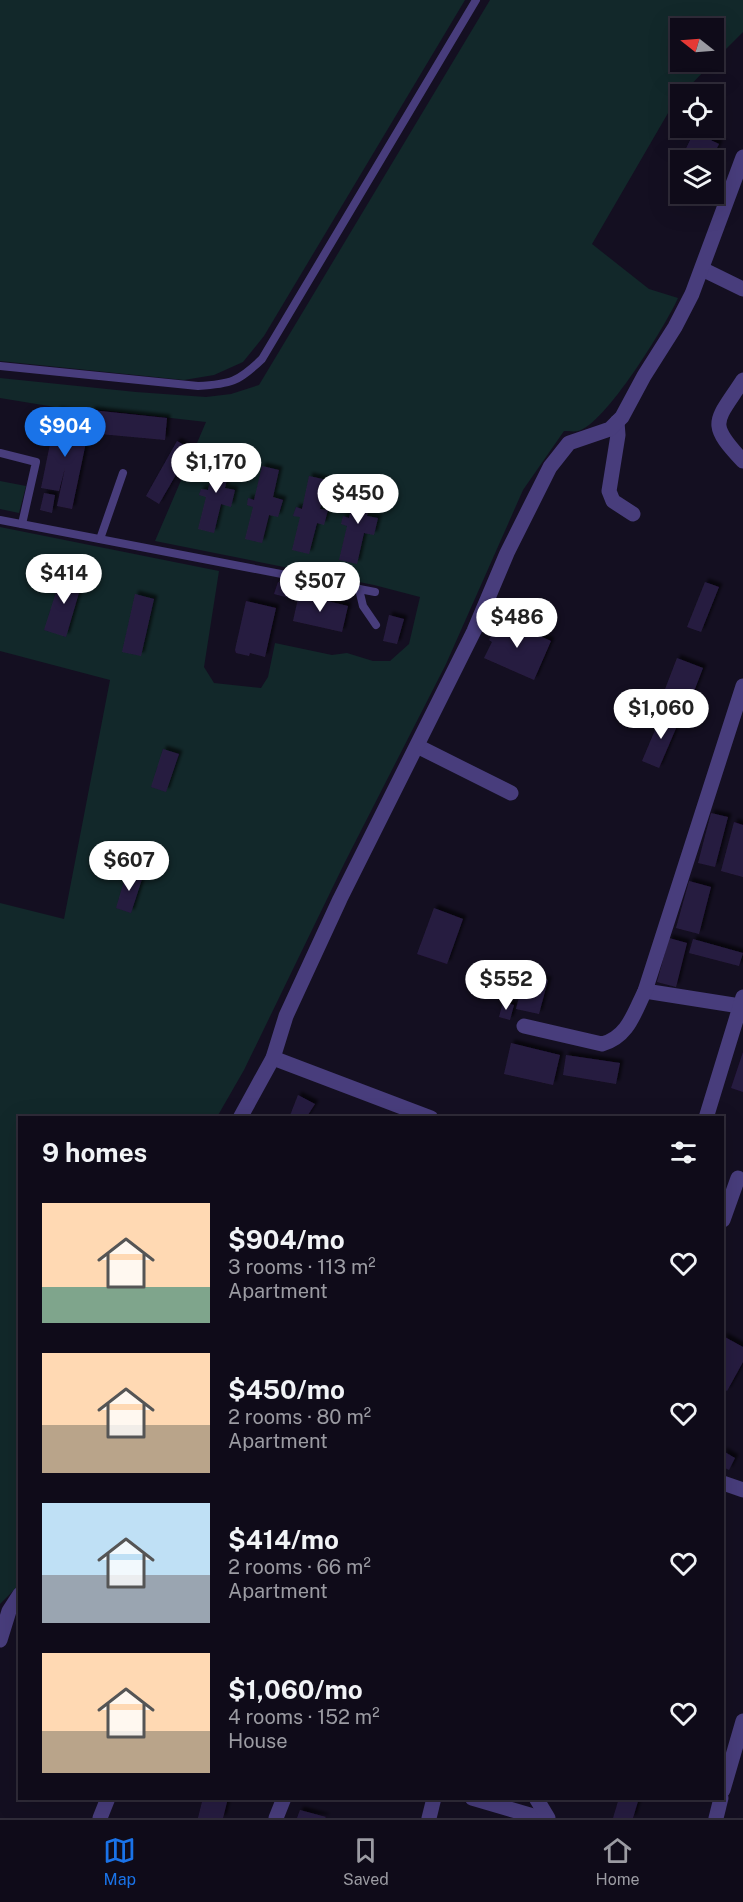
<!DOCTYPE html>
<meta charset="utf-8">
<style>
:root{--surface:#0f0b19;--page:#181422;--text:#f1f3f6;--muted:#9b9ba2;--line:#2f2b38;--accent:#1a73e8}
body{margin:0;font-family:"Public Sans",sans-serif;background:var(--page);color:var(--text);height:100vh;display:flex;flex-direction:column;font-size:22px;white-space:nowrap}
*{box-sizing:border-box;margin:0}
p{font-size:20px;color:var(--muted)}
.icon{flex:none;width:33px;height:33px;fill:none;stroke:currentColor;stroke-width:2;stroke-linecap:round;stroke-linejoin:round}
.map{position:relative;flex:1;overflow:hidden}
.details{position:absolute;left:18px;top:1116px;width:706px;height:684px;display:flex;flex-direction:column;background:var(--surface);border-radius:0px;box-shadow:0 6px 24px #0002,0 0 0 2px var(--line)}
.details>*{flex:none}
.needle{width:39px;rotate:287deg}
.buttons{position:absolute;left:670px;top:18px;display:grid;gap:12px}
.buttons a{display:grid;place-items:center;width:54px;height:54px;border-radius:0px;background:var(--surface);box-shadow:0 6px 24px #0002,0 0 0 2px var(--line);font-size:30px}
.price{position:absolute;translate:-50% -51px;padding:0 14px;border-radius:21px;background:#fff;color:#222;font-size:20px;line-height:39px;filter:drop-shadow(0 2px 3px #0008)}
.price::after{content:'';position:absolute;left:50%;top:36px;width:18px;height:14px;margin-left:-9px;background:inherit;clip-path:polygon(0 0,100% 0,50% 100%)}
.price.on{background:var(--accent);color:#fff}
ul{padding:0;list-style:none}
li{display:flex;align-items:center;gap:18px;height:150px;padding:0 24px}
li span{display:grid;place-items:center;flex:none;width:168px;height:120px;border-radius:0px;color:#555}
li>.icon{margin-inline-start:auto}
span .icon{width:72px;height:72px;fill:#fffc;stroke-width:1}
li b{font-size:26px}
h2{display:flex;justify-content:space-between;align-items:center;height:72px;padding:0 24px;font-size:26px}
.tabs{display:flex;justify-content:space-around;align-items:center;height:84px;border-top:2px solid var(--line);background:var(--surface);font-size:16px;color:var(--muted)}
.tabs a{display:grid;justify-items:center;gap:3px}
.tabs .on{color:var(--accent)}
.map>svg:first-child{display:block}
</style>
<div class="map">
<svg width="743" height="1818" viewBox="0 0 743 1818">
<defs>
<filter id="shadow"><feDropShadow dx="3.5" dy="-3.5" stdDeviation="1.5" flood-color="#0009"/></filter>
</defs>
<rect width="100%" height="100%" fill="#140f21"/>
<!-- green -->
<g fill="#12282a">
<polygon points="0,0 465,0 264,336 243,362 214,375 184,380 0,361"/>
<path d="M490,0h253v32l-29,29v-33h-33v34h32l-38,39 -83,143 57,45 29,9c-12,27 -73,127 -100,133 -4,1 -10,0 -14,0l-41,59 -77,174 -101,198 -101,208 -27,47 -197,1v466l-20,20v-701l64,16 46,-239 -110,-29v-124l219,44 -15,96 10,16 47,5 7,-11 7,-34 57,12 15,-2 26,8h17l19,-17 11,-47 -46,-12 -219,-44 51,-119 -131,-15 -2,3 -73,-12v-20l136,14 70,5 25,-3 28,-9z"/>
<polygon points="0,481 26,486 19,513 0,509"/>
</g>
<!-- building -->
<g fill="#281c40" filter="url(#shadow)">
<polygon points="694,132 719,144 711,160 681,160 681,166 678,165"/>
<polygon points="57,410 75,413 73,425 89,428 72,509 57,506 65,468 59,491 41,488"/>
<polygon points="91,410 167,418 165,440 89,433"/>
<polygon points="177,441 191,449 159,504 146,496"/>
<polygon points="216,455 232,459 225,488 235,490 231,507 221,504 214,533 198,529 206,497 199,495 201,489 208,490"/>
<polygon points="262,466 279,470 273,497 283,500 278,517 269,515 262,543 245,539 253,507 247,505 248,498 254,500"/>
<polygon points="309,476 327,480 320,509 328,510 324,525 317,523 309,554 292,550 300,517 293,516 296,507 302,509"/>
<polygon points="356,485 373,488 367,516 378,518 374,535 364,533 357,564 339,560 347,526 341,524 343,516 349,518"/>
<polygon points="44,493 55,495 52,513 40,510"/>
<polygon points="62,573 83,579 66,637 44,630"/>
<polygon points="278,582 292,586 289,598 274,594"/>
<polygon points="705,582 719,587 701,632 687,627"/>
<polygon points="135,594 154,599 141,656 122,652"/>
<polygon points="299,594 348,606 342,632 293,621"/>
<polygon points="246,601 276,608 265,657 250,653 249,656 236,653 235,650"/>
<polygon points="389,615 404,619 397,644 383,641"/>
<polygon points="502,619 551,641 534,680 484,658 492,642 489,640 492,633 495,634"/>
<polygon points="677,658 703,668 688,707 662,697"/>
<polygon points="663,711 680,719 659,768 642,761"/>
<polygon points="163,749 179,754 166,792 151,787"/>
<polygon points="711,813 728,817 715,867 698,863"/>
<polygon points="734,822 743,825 743,877 721,871"/>
<polygon points="127,871 143,876 131,913 116,908"/>
<polygon points="689,881 711,887 699,934 676,928"/>
<polygon points="434,908 463,919 447,964 417,954"/>
<polygon points="669,938 687,943 676,987 657,982"/>
<polygon points="693,939 743,953 739,966 689,953"/>
<polygon points="525,974 548,980 539,1014 516,1009"/>
<polygon points="503,1002 514,1005 510,1020 499,1017"/>
<polygon points="511,1043 560,1055 553,1085 504,1074"/>
<polygon points="743,1052 743,1092 731,1088"/>
<polygon points="566,1055 620,1063 616,1084 563,1075"/>
<polygon points="298,1095 315,1104 306,1118 289,1118"/>
<polygon points="723,1336 743,1347 743,1362 727,1391 723,1388"/>
<polygon points="723,1451 735,1458 729,1470 723,1467"/>
<polygon points="203,1798 228,1798 223,1818 198,1818"/>
<polygon points="619,1798 639,1798 633,1818 613,1818"/>
<polygon points="300,1810 326,1817 325,1818 297,1818"/>
</g>
<g fill="none" stroke-linecap="round" stroke-linejoin="round">
<!-- lane -->
<g stroke="#483d7c" stroke-width="8">
<path d="M0,366l198,20c33,-2 40,-4 64,-27l214,-359"/>
<polyline points="0,453 36,462 22,524"/>
<polyline points="0,520 375,592"/>
<polyline points="100,539 123,473"/>
<polyline points="359,589 363,606 376,625"/>
</g>
<!-- street -->
<g stroke="#483d7c" stroke-width="15">
<polyline points="702,269 743,289"/>
<path d="M743,380c-27,42 -37,42 0,81"/>
<polyline points="617,422 618,435 609,491 613,501 633,514"/>
<polyline points="417,746 511,793"/>
<polyline points="645,991 740,1006"/>
<path d="M524,1026l78,18c26,-7 32,-31 43,-53l98,-305"/>
<polyline points="273,1058 431,1118"/>
<polyline points="240,1118 273,1058 286,1016 340,899 474,631 507,553 550,467 569,443 610,429 622,417 644,376 675,327 692,294 743,157"/>
<polyline points="706,1118 743,997"/>
<polyline points="723,1220 738,1178"/>
<polyline points="723,1483 743,1490"/>
<polyline points="0,1640 9,1611 20,1594"/>
<polyline points="723,1790 743,1721"/>
<polyline points="472,1798 540,1818"/>
<polyline points="536,1798 548,1818"/>
<polyline points="100,1818 108,1798"/>
<polyline points="276,1818 284,1798"/>
<polyline points="429,1818 434,1798"/>
<polyline points="716,1818 721,1798"/>
</g>
</g>
</svg>
<div class="buttons">
<a><svg class="needle" viewBox="-14 -14 28 28"><path d="M0-13l5 13h-10z" fill="#e53935"/><path d="M0 13l5-13h-10z" fill="#9b9ba2"/></svg></a>
<a><svg class="icon" aria-label="locate" viewBox="0 0 24 24"><circle cx="12" cy="12" r="6"/><path d="M12 2v4M12 18v4M2 12h4M18 12h4"/></svg></a>
<a><svg class="icon" aria-label="layers" viewBox="0 0 24 24"><path d="M12 4l9 5-9 5-9-5zM3 14l9 5 9-5"/></svg></a>
</div>
<b class="price on" style="left:65px;top:458px">$904</b>
<b class="price" style="left:216px;top:494px">$1,170</b>
<b class="price" style="left:358px;top:525px">$450</b>
<b class="price" style="left:64px;top:605px">$414</b>
<b class="price" style="left:320px;top:613px">$507</b>
<b class="price" style="left:517px;top:649px">$486</b>
<b class="price" style="left:661px;top:740px">$1,060</b>
<b class="price" style="left:129px;top:892px">$607</b>
<b class="price" style="left:506px;top:1011px">$552</b>
<section class="details">
<h2>9 homes<svg class="icon" aria-label="filters" viewBox="0 0 24 24"><path d="M4 7h16M4 17h16"/><circle cx="9" cy="7" r="2"/><circle cx="15" cy="17" r="2"/></svg></h2>
<ul>
<li><span style="background:linear-gradient(#ffd9b3 70%,#7fa58c 0)"><svg class="icon" aria-label="home" viewBox="0 0 24 24"><path d="M3 11l9-7 9 7M6 9v11h12V9"/></svg></span><div><b>$904/mo</b><p>3 rooms · 113 m²</p><p>Apartment</p></div><svg class="icon" aria-label="heart" viewBox="0 0 24 24"><path d="M12 20l-8-8c-3-5 5-10 8-4 3-6 11-1 8 4z"/></svg></li>
<li><span style="background:linear-gradient(#ffd9b3 60%,#b9a48a 0)"><svg class="icon" aria-label="home" viewBox="0 0 24 24"><path d="M3 11l9-7 9 7M6 9v11h12V9"/></svg></span><div><b>$450/mo</b><p>2 rooms · 80 m²</p><p>Apartment</p></div><svg class="icon" aria-label="heart" viewBox="0 0 24 24"><path d="M12 20l-8-8c-3-5 5-10 8-4 3-6 11-1 8 4z"/></svg></li>
<li><span style="background:linear-gradient(#bfe0f5 60%,#9aa5b1 0)"><svg class="icon" aria-label="home" viewBox="0 0 24 24"><path d="M3 11l9-7 9 7M6 9v11h12V9"/></svg></span><div><b>$414/mo</b><p>2 rooms · 66 m²</p><p>Apartment</p></div><svg class="icon" aria-label="heart" viewBox="0 0 24 24"><path d="M12 20l-8-8c-3-5 5-10 8-4 3-6 11-1 8 4z"/></svg></li>
<li><span style="background:linear-gradient(#ffd9b3 65%,#b9a48a 0)"><svg class="icon" aria-label="home" viewBox="0 0 24 24"><path d="M3 11l9-7 9 7M6 9v11h12V9"/></svg></span><div><b>$1,060/mo</b><p>4 rooms · 152 m²</p><p>House</p></div><svg class="icon" aria-label="heart" viewBox="0 0 24 24"><path d="M12 20l-8-8c-3-5 5-10 8-4 3-6 11-1 8 4z"/></svg></li>
</ul>
</section>
</div>
<nav class="tabs">
<a class="on"><svg class="icon" aria-label="map" viewBox="0 0 24 24"><path d="M3 6l6-2 6 2 6-2v14l-6 2-6-2-6 2zM9 4v14M15 6v14"/></svg>Map</a>
<a><svg class="icon" aria-label="saved" viewBox="0 0 24 24"><path d="M7 4h10v16l-5-4-5 4z"/></svg>Saved</a>
<a><svg class="icon" aria-label="home" viewBox="0 0 24 24"><path d="M3 11l9-7 9 7M6 9v11h12V9"/></svg>Home</a>
</nav>
